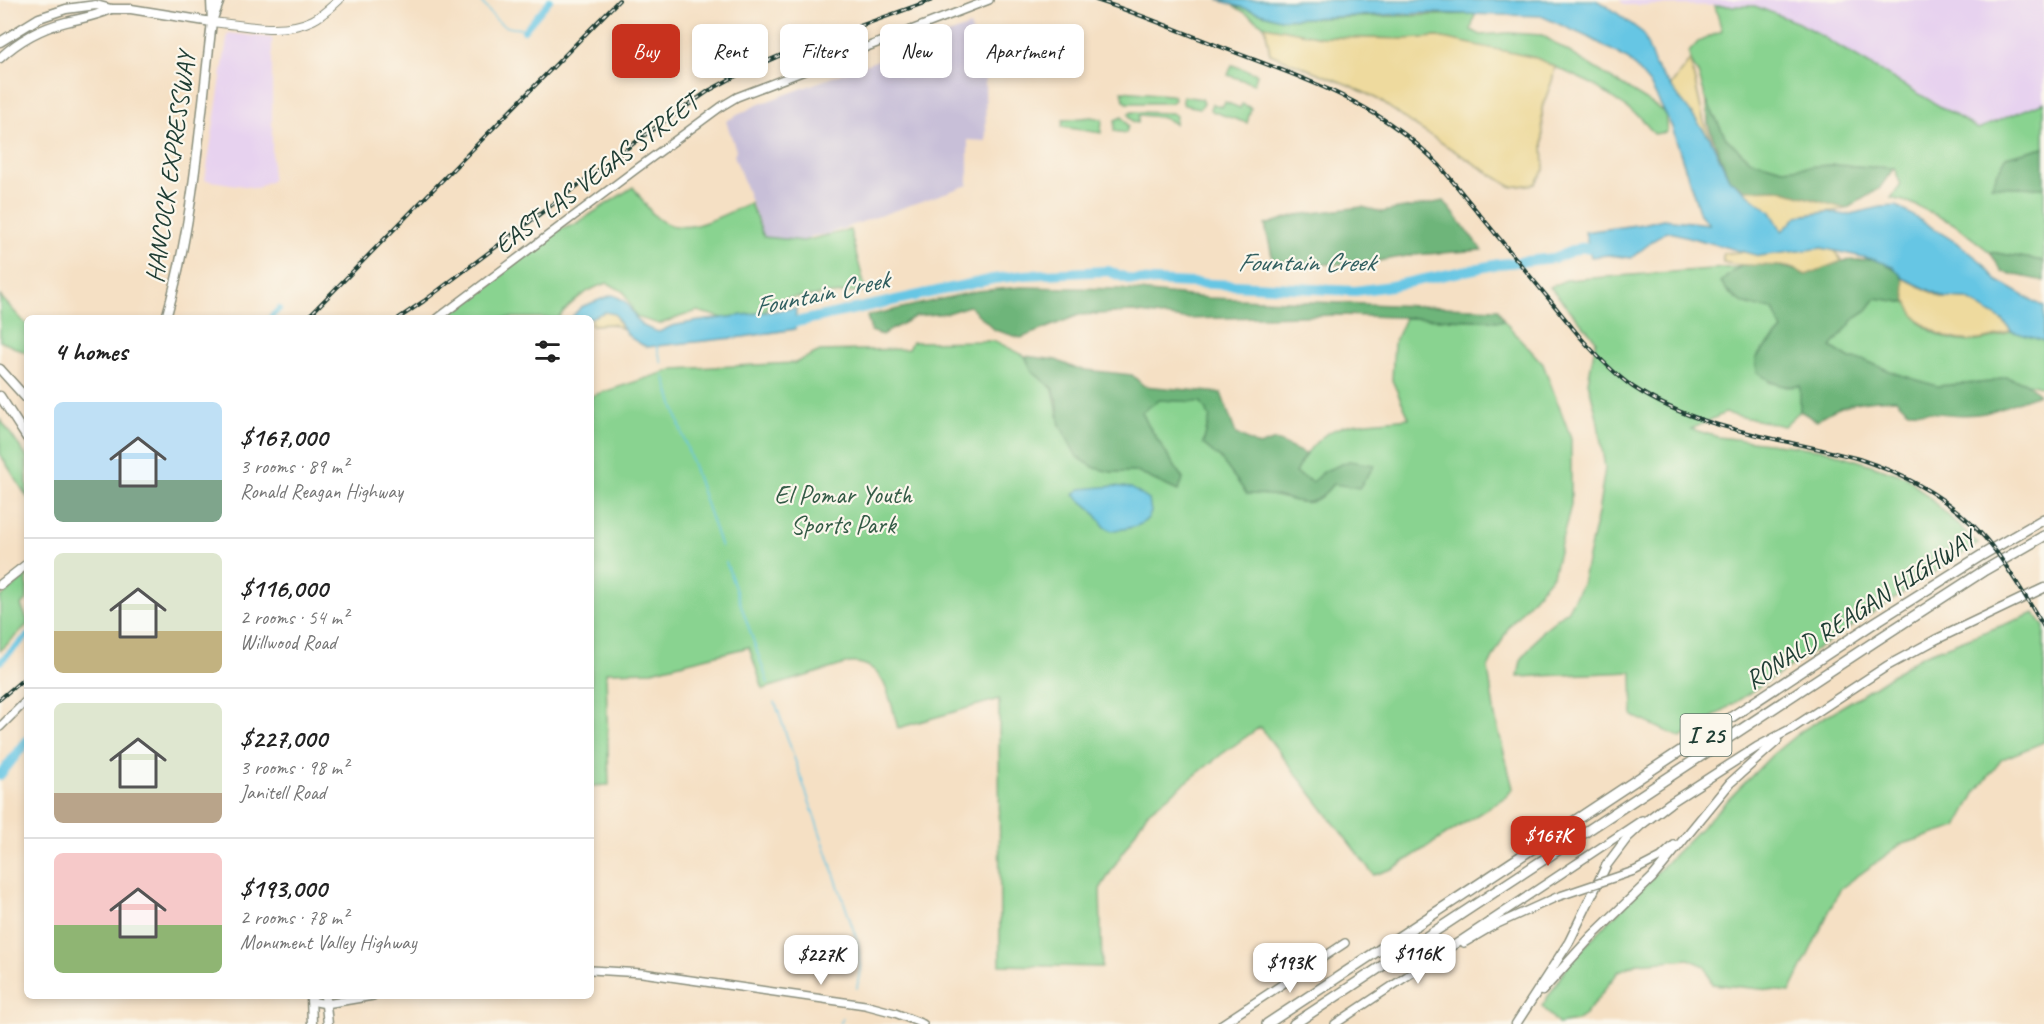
<!DOCTYPE html>
<meta charset="utf-8">
<style>
:root{--surface:#fff;--page:#f6f6f6;--text:#222;--muted:#767676;--line:#e0e0e0;--accent:#c8321e}
body{margin:0;font-family:Caveat,sans-serif;background:var(--page);color:var(--text);height:100vh;display:flex;flex-direction:column;font-size:22px;white-space:nowrap}
*{box-sizing:border-box;margin:0}
p{font-size:20px;color:var(--muted)}
.icon{flex:none;width:33px;height:33px;fill:none;stroke:currentColor;stroke-width:2;stroke-linecap:round;stroke-linejoin:round}
.map{position:relative;flex:1;overflow:hidden}
.details{position:absolute;left:24px;top:315px;width:570px;height:684px;display:flex;flex-direction:column;background:var(--surface);border-radius:9px;box-shadow:0 3px 9px #0003}
.details>*{flex:none}
.hud{position:absolute;left:612px;top:24px;width:570px;height:54px;display:flex;gap:12px}
.price{position:absolute;translate:-50% -51px;padding:0 14px;border-radius:12px;background:#fff;color:#222;font-size:20px;line-height:39px;filter:drop-shadow(0 2px 3px #0008)}
.price::after{content:'';position:absolute;left:50%;top:36px;width:18px;height:14px;margin-left:-9px;background:inherit;clip-path:polygon(0 0,100% 0,50% 100%)}
.price.active{background:var(--accent);color:#fff}
ul{padding:0;list-style:none}
li{display:flex;align-items:center;gap:18px;height:150px;padding:0 30px}
li+li{border-top:2px solid var(--line)}
li span{display:grid;place-items:center;flex:none;width:168px;height:120px;border-radius:9px;color:#555}
li>.icon{margin-inline-start:auto}
span .icon{width:72px;height:72px;fill:#fffc;stroke-width:1}
li b{font-size:26px}
h2{display:flex;justify-content:space-between;align-items:center;height:72px;padding:0 30px;font-size:26px}
.tag{padding:0 21px;border-radius:9px;background:var(--surface);box-shadow:0 3px 9px #0003;font-size:21px;line-height:54px}
.tag.active{background:var(--accent);color:#fff}
.map>svg:first-child{display:block}
</style>
<div class="map">
<svg width="2044" height="1024" viewBox="0 0 2044 1024">
<rect width="100%" height="100%" fill="#fbf7ec"/>
<filter id="ink" filterUnits="userSpaceOnUse"><feTurbulence type="fractalNoise" baseFrequency=".0167" numOctaves="2"/><feDisplacementMap in="SourceGraphic" scale="12" xChannelSelector="R" yChannelSelector="G"/><feConvolveMatrix kernelMatrix="1 2 1 2 8 2 1 2 1" color-interpolation-filters="sRGB"/></filter>
<filter id="wash" filterUnits="userSpaceOnUse"><feTurbulence type="fractalNoise" baseFrequency=".008" numOctaves="4" result="noise"/><feDisplacementMap in="SourceGraphic" scale="24" xChannelSelector="R" yChannelSelector="G"/><feGaussianBlur stdDeviation="1.35" result="paint"/><feColorMatrix in="noise" values="0 0 0 0 0 0 0 0 0 0 0 0 0 0 0 0 0 1.4 0 .05"/><feComposite in="paint" operator="in"/></filter>
<g filter="url(#wash)">
<rect width="100%" height="100%" fill="#f5e0c4"/>
<!-- built -->
<g fill="#e7d2ef">
<polygon points="1620,0 2044,0 2044,102 1978,129 1801,24 1755,6 1624,5"/>
<polygon points="228,33 272,38 272,180 257,188 205,180"/>
</g>
<!-- industrial -->
<polygon fill="#c8bfd8" points="970,26 985,70 986,141 968,140 968,185 827,234 812,236 803,241 764,237 734,155 736,150 726,121 757,105"/>
<!-- green -->
<g fill="#89d390" stroke="#548862" stroke-width="1.5">
<polygon points="1233,5 1280,19 1475,14 1471,30 1481,35 1509,33 1542,35 1665,112 1667,132 1654,134 1640,117 1592,84 1536,58 1438,37 1406,39 1321,37 1265,26"/>
<polygon points="1715,6 1755,6 1801,24 1978,129 2044,102 2044,147 2006,157 1991,186 2044,188 2044,261 1990,252 1954,224 1911,203 1891,198 1901,185 1894,168 1831,165 1783,169 1750,160 1726,138 1707,102 1698,73 1690,60 1689,52 1698,42 1722,31"/>
<polygon points="1232,65 1257,74 1254,84 1228,75"/>
<polygon points="1122,91 1169,95 1174,96 1175,100 1171,103 1127,103 1124,100"/>
<polygon points="1183,96 1202,99 1204,103 1200,108 1184,105 1182,101"/>
<polygon points="1225,102 1240,108 1242,104 1251,108 1247,123 1214,112 1210,109 1212,104 1222,107"/>
<path d="M1132,112l40,1 4,3 -1,8c-9,-8 -22,-7 -34,-9h-2l-1,8 -5,-1 -5,-8z"/>
<polygon points="1091,117 1102,119 1101,133 1062,127 1063,120"/>
<polygon points="1122,117 1128,126 1126,133 1114,131 1115,120"/>
<path d="M633,187c7,9 14,22 23,30 27,24 67,-3 94,-14l14,34 39,4 47,-11 16,61 -78,7 -16,4 -8,10 -41,6 -26,-7 -38,13 -23,-7 -12,-25 -16,-9c-20,5 -37,19 -50,35h-116l109,-86 23,-7z"/>
<polygon points="1739,267 1722,282 1748,305 1773,309 1782,330 1756,357 1769,382 1787,387 1801,386 1800,411 1784,426 1725,413 1691,429 1718,437 1826,450 1907,477 1978,544 1681,738 1633,716 1632,672 1518,677 1521,660 1542,631 1567,611 1582,584 1598,513 1605,468 1597,417 1588,382 1596,340 1550,287 1566,280"/>
<polygon points="0,296 27,325 27,353 0,341"/>
<path d="M1876,298l32,5c4,6 8,15 13,20 27,24 59,22 90,8l33,10v46l-39,-10 -14,5 -54,4 -40,-12 -33,-14 -14,-1 -19,-12 25,-30 11,-7z"/>
<path d="M1405,318l99,3 39,43 28,74v67l-18,70 -44,51 -21,42 7,49 18,71 -6,8 -113,72 -20,7 -114,-148 -38,27 -75,59 -47,76 2,78 -102,-2 -1,-266 -101,29c-8,-27 -12,-68 -49,-65l-86,26 -14,-42 -97,24 -46,1 3,113 -18,1v-390l84,-27 120,-6 25,-12 88,-2 4,-7 83,-1 30,15 7,15 21,18 7,36 51,47h26l41,19 5,-12 -35,-54 -6,-13 17,-12 42,2 9,15 -7,27 17,14 27,36c9,0 19,0 28,2 29,6 36,15 58,-12l-8,-13 -13,11 -17,-9c28,-57 59,-48 114,-55l-17,-38 2,-37z"/>
<polygon points="0,419 27,457 27,497 0,454"/>
<polygon points="27,575 27,600 21,605 27,619 27,625 0,651 0,598"/>
<polygon points="2035,613 2044,627 2044,742 2002,759 1976,792 1957,827 1900,845 1840,889 1790,992 1712,984 1705,966 1689,959 1637,963 1619,971 1585,1015 1576,1021 1558,1024 1542,1006 1572,959 1772,755 1801,731 1863,694 1921,656"/>
</g>
<!-- forest -->
<g fill="#6eb57a" stroke="#467957" stroke-width="1.5">
<polygon points="1707,102 1726,138 1750,160 1783,169 1831,165 1894,168 1879,189 1846,209 1777,189 1745,190 1729,179 1708,124"/>
<polygon points="2044,147 2044,188 1991,186 2006,157"/>
<polygon points="1444,201 1482,250 1413,255 1366,263 1304,265 1273,260 1265,225 1296,215 1362,207 1382,212"/>
<polygon points="1990,252 2044,261 2044,281 2002,272"/>
<path d="M1872,259c31,10 30,13 36,44l-32,-5 -9,12 -11,7 -25,30 19,12 14,1 33,14 40,12 54,-4 14,-5 22,6 12,11c-18,6 -36,14 -54,19 -25,5 -52,-2 -77,-2l-12,-12c-28,1 -57,3 -79,22l-17,-10v-25c-18,2 -29,-3 -43,-14l-1,-14 26,-28 -9,-21c-24,-3 -39,-5 -52,-27 6,-5 13,-13 19,-15 19,-7 49,0 66,8l36,-14z"/>
<polygon points="1021,287 1119,289 1209,298 1498,309 1504,321 1339,315 1184,319 1133,312 1079,315 1021,338 995,330 969,306 947,313 916,316 882,335 871,331 867,316 977,291"/>
<path d="M1025,356l31,4 21,9 55,6 12,11 77,7 15,41 23,12 16,-6 30,14 -10,19 17,9 13,-11 24,-10 26,4 -16,23 -26,-4c-22,27 -28,18 -58,12 -9,-2 -19,-2 -28,-2l-27,-36 -17,-14 7,-27 -9,-15 -42,-2 -17,12 6,13 35,54 -5,12 -41,-19h-26l-16,-4 -18,-11 -17,-32 -3,-25 -4,-11 -21,-18z"/>
</g>
<!-- sand -->
<g fill="#eeda9e" stroke="#868c69" stroke-width="1.5">
<polygon points="1265,26 1321,37 1406,39 1438,37 1536,58 1555,67 1552,81 1542,108 1544,170 1535,184 1511,187 1412,124 1379,100 1351,86 1270,54"/>
<polygon points="1690,60 1704,122 1729,179 1745,190 1777,189 1846,209 1798,216 1782,232 1700,214 1672,127 1659,101"/>
<path d="M1828,243l14,18 -36,14c-6,-3 -12,-7 -19,-8 -21,-4 -43,1 -64,-5v-9l68,-3z"/>
<path d="M1903,278l40,20 24,1 35,20 9,12c-27,12 -54,15 -80,-2 -10,-6 -20,-15 -24,-28 -2,-7 -3,-15 -4,-23z"/>
<polygon points="605,311 615,314 621,328 612,324 591,325 591,317"/>
</g>
<!-- water -->
<g fill="#66c6e4" stroke="#42828c" stroke-width="1.5">
<polygon points="1218,0 1595,0 1606,5 1643,33 1655,66 1710,138 1729,179 1771,212 1782,231 1798,216 1829,212 1846,215 1881,207 1897,206 1959,244 1983,263 1996,280 2044,307 2044,341 2011,331 2004,321 1967,299 1946,298 1903,278 1893,266 1872,259 1822,248 1759,256 1666,231 1631,258 1608,255 1591,257 1585,232 1643,224 1663,219 1709,224 1700,214 1672,127 1651,86 1629,60 1592,39 1541,16 1429,13 1280,19"/>
<path d="M612,295c21,7 15,15 28,28 4,5 12,7 19,9l13,-6 21,-4 103,-14 -1,21 -52,8 -96,10c-20,-9 -22,-14 -32,-33l-10,-2 -15,6h-19l10,-11z"/>
<path d="M1115,486l16,2 18,12 2,12c-5,16 -25,16 -39,19l-7,-4 -13,-17 -18,-15 6,-6z"/>
</g>
<g fill="none" stroke-linecap="round" stroke-linejoin="round">
<!-- stream -->
<g stroke="#66c6e4" stroke-width="1.5">
<path d="M480,0c16,20 20,31 47,28"/>
<polyline points="656,344 662,364"/>
<polyline points="664,375 683,436 721,547"/>
<polyline points="726,562 768,683"/>
<polyline points="775,702 858,943 860,969 857,988"/>
<polyline points="840,1024 843,1018"/>
</g>
<!-- canal -->
<g stroke="#66c6e4" stroke-width="6">
<polyline points="524,31 550,0"/>
<polyline points="270,318 279,309"/>
<polyline points="0,662 27,636"/>
</g>
<!-- river -->
<g stroke="#66c6e4" stroke-width="10">
<polyline points="782,325 993,279 1025,275 1108,271 1131,280 1355,291 1391,286 1499,264 1554,258 1580,248 1601,247"/>
<polyline points="0,775 27,741"/>
</g>
</g>
</g>
<g filter="url(#ink)">
<g fill="none" stroke-linecap="round" stroke-linejoin="round">
<!-- tertiary casing -->
<g stroke="#8a8e7c" stroke-width="10">
<g id="tertiary">
<polyline points="438,318 635,170 722,106 737,97 989,0"/>
<polyline points="0,727 27,700"/>
<polyline points="1634,871 1661,857 1674,845"/>
<polyline points="1464,943 1493,926 1557,897"/>
<polyline points="591,970 642,973 865,1005 895,1013 923,1024"/>
<polyline points="311,1001 326,1004 373,996"/>
<polyline points="1222,1024 1345,943"/>
<polyline points="1335,1024 1642,820"/>
</g>
</g>
<!-- secondary casing -->
<g stroke="#8a8e7c" stroke-width="10">
<path id="secondary" d="M212,22c33,3 70,13 101,-2 10,-5 18,-13 26,-20"/>
</g>
<!-- primary casing -->
<g stroke="#8a8e7c" stroke-width="11">
<g id="primary">
<polyline points="212,21 220,0"/>
<polyline points="0,42 39,18 66,9 96,5 111,9 131,9 212,22"/>
<path d="M0,58c18,-17 42,-30 66,-36 16,-4 30,-6 45,-13"/>
<path d="M166,318c28,-96 34,-198 46,-296l-1,-22"/>
<polyline points="0,369 27,399"/>
<polyline points="0,396 27,438"/>
<polyline points="0,585 27,564"/>
<polyline points="1542,991 1591,937 1652,878 1730,783 1777,741"/>
<polyline points="311,996 312,1024"/>
<polyline points="325,996 328,1024"/>
<polyline points="1516,1024 1569,942 1606,866 1627,838 1641,825 1670,803 1757,747 1791,729 1887,666 1935,640 2044,588"/>
</g>
</g>
<!-- motorway casing -->
<g stroke="#8a8e7c" stroke-width="12">
<g id="motorway">
<polyline points="1267,1024 1874,623 1982,555 2044,519"/>
<polyline points="1294,1024 1874,642 1985,570 2044,536"/>
</g>
</g>
<!-- tertiary -->
<use href="#tertiary" stroke="#fff" stroke-width="7"/>
<!-- secondary -->
<use href="#secondary" stroke="#fff" stroke-width="8"/>
<!-- primary -->
<use href="#primary" stroke="#fff" stroke-width="8"/>
<!-- motorway -->
<use href="#motorway" stroke="#fff" stroke-width="9"/>
<!-- rail casing -->
<g stroke="#1f3d34" stroke-width="4">
<g id="rail">
<path d="M1096,0c42,13 83,31 125,47 82,32 156,53 219,119l140,171c16,18 33,36 53,50 66,44 151,51 226,72 54,18 104,47 138,94 17,24 32,49 47,74"/>
<polyline points="307,318 619,0"/>
<polyline points="399,318 424,301 649,132 710,90 747,70 788,52 932,0"/>
<polyline points="0,699 27,676"/>
</g>
</g>
<!-- rail -->
<use href="#rail" stroke="#fbf7ec" stroke-width="1.5" stroke-dasharray="4.5" stroke-linecap="butt"/>
<!-- tertiary-bridge casing -->
<g stroke="#8a8e7c" stroke-width="10" stroke-linecap="butt">
<polyline id="tertiary-bridge" points="1557,897 1634,871"/>
</g>
<!-- tertiary-bridge -->
<use href="#tertiary-bridge" stroke="#fff" stroke-width="7"/>
</g>
</g>
<g text-anchor="middle" stroke-width="4.5" stroke-linejoin="round" paint-order="stroke">
<!-- shield labels -->
<rect fill="#fbf7ec" stroke="#61756b" stroke-width="1.5" x="1680.5" y="714" width="51" height="42" rx="4.5"/>
<g font-size="24" font-weight="bold" fill="#1f3d34">
<text x="1706" y="743">I 25</text>
</g>
<!-- street labels -->
<g font-size="26" fill="#1f3d34" stroke="#fbf7ec">
<text transform="translate(170 167) rotate(-82)" y="9">HANCOCK EXPRESSWAY</text>
<text transform="translate(596 173) rotate(-37)" y="9">EAST LAS VEGAS STREET</text>
<text transform="translate(1860 609) rotate(-33)" y="9">RONALD REAGAN HIGHWAY</text>
</g>
<!-- park labels -->
<g font-size="26" fill="#345b46" stroke="#fbf7ec">
<text x="843" y="503">El Pomar Youth<tspan x="843" dy="30">Sports Park</tspan></text>
</g>
<!-- water labels -->
<g font-size="27" font-style="italic" fill="#315f60" stroke="#fbf7ec">
<text x="1306" y="271">Fountain Creek</text>
<text transform="translate(821 293) rotate(-12)" y="9">Fountain Creek</text>
</g>
</g>
</svg>
<b class="price active" style="left:1548px;top:867px">$167K</b>
<b class="price" style="left:1418px;top:985px">$116K</b>
<b class="price" style="left:821px;top:986px">$227K</b>
<b class="price" style="left:1290px;top:994px">$193K</b>
<div class="hud">
<a class="tag active">Buy</a>
<a class="tag">Rent</a>
<a class="tag">Filters</a>
<a class="tag">New</a>
<a class="tag">Apartment</a>
</div>
<section class="details">
<h2>4 homes<svg class="icon" aria-label="filters" viewBox="0 0 24 24"><path d="M4 7h16M4 17h16"/><circle cx="9" cy="7" r="2"/><circle cx="15" cy="17" r="2"/></svg></h2>
<ul>
<li><span style="background:linear-gradient(#bfe0f5 65%,#7fa58c 0)"><svg class="icon" aria-label="home" viewBox="0 0 24 24"><path d="M3 11l9-7 9 7M6 9v11h12V9"/></svg></span><div><b>$167,000</b><p>3 rooms · 89 m²</p><p>Ronald Reagan Highway</p></div></li>
<li><span style="background:linear-gradient(#dfe7d0 65%,#c2b280 0)"><svg class="icon" aria-label="home" viewBox="0 0 24 24"><path d="M3 11l9-7 9 7M6 9v11h12V9"/></svg></span><div><b>$116,000</b><p>2 rooms · 54 m²</p><p>Willwood Road</p></div></li>
<li><span style="background:linear-gradient(#dfe7d0 75%,#b9a48a 0)"><svg class="icon" aria-label="home" viewBox="0 0 24 24"><path d="M3 11l9-7 9 7M6 9v11h12V9"/></svg></span><div><b>$227,000</b><p>3 rooms · 98 m²</p><p>Janitell Road</p></div></li>
<li><span style="background:linear-gradient(#f6c9c9 60%,#8fb573 0)"><svg class="icon" aria-label="home" viewBox="0 0 24 24"><path d="M3 11l9-7 9 7M6 9v11h12V9"/></svg></span><div><b>$193,000</b><p>2 rooms · 78 m²</p><p>Monument Valley Highway</p></div></li>
</ul>
</section>
</div>
